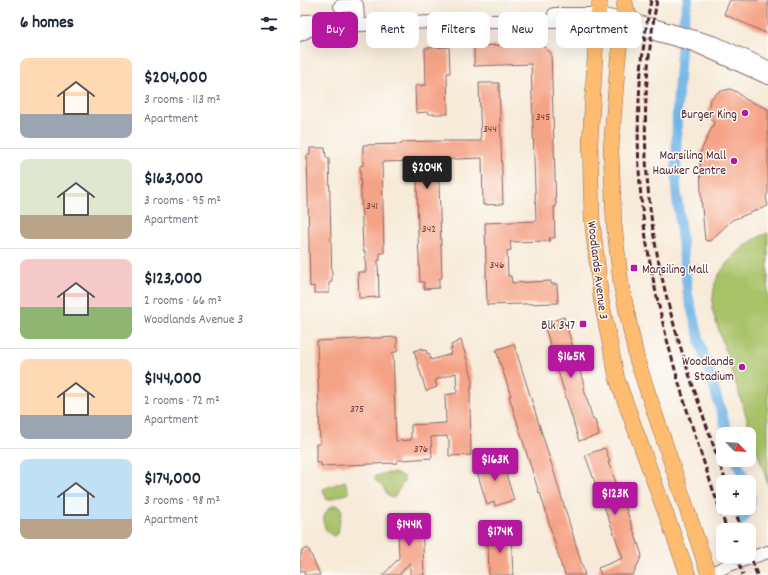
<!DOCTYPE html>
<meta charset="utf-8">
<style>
:root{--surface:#fff;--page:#f2f2f3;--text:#1f2937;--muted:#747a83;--line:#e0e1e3;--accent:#b5179e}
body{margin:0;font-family:Dekko,sans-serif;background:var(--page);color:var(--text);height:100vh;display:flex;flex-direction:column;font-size:15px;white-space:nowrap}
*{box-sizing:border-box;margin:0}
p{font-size:13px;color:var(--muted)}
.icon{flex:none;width:22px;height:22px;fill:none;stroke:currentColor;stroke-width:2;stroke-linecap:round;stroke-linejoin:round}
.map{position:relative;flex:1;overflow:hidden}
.drawer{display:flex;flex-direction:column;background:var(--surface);width:300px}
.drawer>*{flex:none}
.guide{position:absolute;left:12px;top:12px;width:380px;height:36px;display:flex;gap:8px}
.needle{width:26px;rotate:115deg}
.fabs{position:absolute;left:416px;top:427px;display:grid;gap:8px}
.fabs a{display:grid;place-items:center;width:40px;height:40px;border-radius:8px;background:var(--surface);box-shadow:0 4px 16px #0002;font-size:20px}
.price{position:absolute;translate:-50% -34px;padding:0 9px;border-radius:4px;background:var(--accent);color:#fff;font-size:13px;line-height:26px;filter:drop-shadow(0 1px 2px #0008)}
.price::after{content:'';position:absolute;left:50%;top:24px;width:12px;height:9px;margin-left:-6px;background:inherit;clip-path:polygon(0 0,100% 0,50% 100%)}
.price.active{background:#222;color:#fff}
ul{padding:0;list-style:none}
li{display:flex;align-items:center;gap:12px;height:100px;padding:0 20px}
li+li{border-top:1px solid var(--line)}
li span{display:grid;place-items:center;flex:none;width:112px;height:80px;border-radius:8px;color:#555}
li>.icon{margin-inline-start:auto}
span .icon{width:48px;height:48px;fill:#fffc;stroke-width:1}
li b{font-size:17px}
h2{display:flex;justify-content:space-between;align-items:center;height:48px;padding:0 20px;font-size:17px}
.tag{padding:0 14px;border-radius:8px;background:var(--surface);box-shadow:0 4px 16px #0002;font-size:14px;line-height:36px}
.tag.active{background:var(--accent);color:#fff}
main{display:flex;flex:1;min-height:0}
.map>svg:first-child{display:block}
</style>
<main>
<section class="drawer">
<h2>6 homes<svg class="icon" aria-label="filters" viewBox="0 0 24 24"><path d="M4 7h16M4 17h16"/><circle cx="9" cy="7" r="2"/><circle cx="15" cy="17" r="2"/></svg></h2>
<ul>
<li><span style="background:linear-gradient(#ffd9b3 70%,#9aa5b1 0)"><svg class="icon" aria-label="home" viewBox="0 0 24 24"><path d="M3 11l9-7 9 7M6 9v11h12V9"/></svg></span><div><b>$204,000</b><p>3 rooms · 113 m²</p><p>Apartment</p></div></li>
<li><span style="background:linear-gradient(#dfe7d0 70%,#b9a48a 0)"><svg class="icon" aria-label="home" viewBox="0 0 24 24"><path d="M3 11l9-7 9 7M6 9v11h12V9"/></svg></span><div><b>$163,000</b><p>3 rooms · 95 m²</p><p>Apartment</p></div></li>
<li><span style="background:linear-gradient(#f6c9c9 60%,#8fb573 0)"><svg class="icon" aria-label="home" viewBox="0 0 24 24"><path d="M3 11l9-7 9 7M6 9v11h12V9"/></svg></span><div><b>$123,000</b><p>2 rooms · 66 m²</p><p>Woodlands Avenue 3</p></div></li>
<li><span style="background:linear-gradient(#ffd9b3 70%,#9aa5b1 0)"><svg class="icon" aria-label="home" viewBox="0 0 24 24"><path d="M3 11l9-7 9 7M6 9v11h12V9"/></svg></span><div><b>$144,000</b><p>2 rooms · 72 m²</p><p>Apartment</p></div></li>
<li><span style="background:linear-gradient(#bfe0f5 75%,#b9a48a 0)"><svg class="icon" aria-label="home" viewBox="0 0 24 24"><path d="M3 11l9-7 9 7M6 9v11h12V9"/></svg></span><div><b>$174,000</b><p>3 rooms · 98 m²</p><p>Apartment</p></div></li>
</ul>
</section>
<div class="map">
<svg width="468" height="575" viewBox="0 0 468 575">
<rect width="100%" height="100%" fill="#fdfcf7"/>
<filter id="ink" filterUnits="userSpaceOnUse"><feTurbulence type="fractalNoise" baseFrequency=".025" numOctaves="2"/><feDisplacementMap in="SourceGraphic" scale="8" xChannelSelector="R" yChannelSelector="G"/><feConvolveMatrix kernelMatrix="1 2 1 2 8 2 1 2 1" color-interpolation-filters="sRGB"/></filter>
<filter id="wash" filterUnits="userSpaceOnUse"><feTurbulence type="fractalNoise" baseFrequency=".012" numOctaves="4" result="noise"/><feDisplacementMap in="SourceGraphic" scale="16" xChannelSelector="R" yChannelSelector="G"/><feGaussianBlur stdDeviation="0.9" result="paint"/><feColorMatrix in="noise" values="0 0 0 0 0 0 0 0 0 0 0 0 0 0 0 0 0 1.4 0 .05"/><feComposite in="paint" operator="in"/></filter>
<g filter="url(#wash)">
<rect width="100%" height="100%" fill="#f7ead8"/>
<!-- green -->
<g fill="#a8c268" stroke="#79704a">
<path d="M468,233v252l-56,-176c1,-8 1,-18 3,-25 6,-20 34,-45 53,-51z"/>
<path d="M86,473h8l10,4v4c-2,4 -8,14 -11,17l-5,-2 -5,-9 -9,-8 2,-3z"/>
<polygon points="45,481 49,493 27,500 23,489"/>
<path d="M37,505l4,2 1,4 -2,7 -2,16 -5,2 -7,-5 -3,-10c2,-8 5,-15 14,-16z"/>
</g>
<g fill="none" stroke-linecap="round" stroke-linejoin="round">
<!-- canal -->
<g stroke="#71b5e7" stroke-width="10">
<polyline points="388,0 383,22 377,107 376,187 388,295 401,345 428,434"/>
<polyline points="436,460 446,482"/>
<path d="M441,521c8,-9 12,-17 8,-30"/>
</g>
</g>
<g id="blocks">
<!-- building -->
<g fill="#f5a386">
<polygon points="430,0 468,0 468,34 424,14"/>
<polygon points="230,42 238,42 251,53 256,207 254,207 255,238 249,238 250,241 210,242 211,250 207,251 208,276 211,276 212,283 251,281 251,284 257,284 258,303 187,305 185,223 236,221 231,64 174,66 174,46 230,44"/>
<polygon points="149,47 150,73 147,73 148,114 128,114 127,112 116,113 115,86 126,85 125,48"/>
<polygon points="179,83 199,83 203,204 183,205 182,158 135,160 136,182 139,182 142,278 139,278 139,288 124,289 124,282 120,282 118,234 117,180 121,179 120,161 82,162 84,253 80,253 80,260 78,260 79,297 59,298 58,272 66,272 65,251 63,251 60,166 63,165 63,145 102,144 102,142 132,141 181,141"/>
<polygon points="430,89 437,92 445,99 468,109 468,193 466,197 468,206 432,220 411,240 409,241 405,240 401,197 400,153 414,123 410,118 408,111 410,100 418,92"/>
<polygon points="10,148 25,148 26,158 29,158 32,282 29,283 29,293 14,293 14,286 10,287 7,155 10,155"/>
<polygon points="264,317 285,388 284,389 293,420 295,420 299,435 279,441 244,324"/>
<polygon points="97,337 97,352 93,352 96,441 111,440 111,425 146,423 145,395 157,393 156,373 137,379 137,380 135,381 137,387 126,391 114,351 122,348 122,351 126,350 127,354 129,353 131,360 151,354 150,349 152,349 151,345 161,340 172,377 172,388 171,388 170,401 171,455 149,456 149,440 148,440 147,436 131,437 132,458 101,460 97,460 97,463 21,466 21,463 16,463 16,444 20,444 17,341"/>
<polygon points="214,344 254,472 285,575 265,575 263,568 262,568 240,492 239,493 209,396 211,396 196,350"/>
<polygon points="305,448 310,462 308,462 317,485 318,485 342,555 333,575 301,575 298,568 323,558 285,455"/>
<polygon points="201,457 214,500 195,506 194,502 187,505 175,465"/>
<polygon points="122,516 124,575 110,575 110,562 99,575 83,575 99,558 98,529 97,529 96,521 98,521 98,517"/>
<polygon points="211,532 213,575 189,575 188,545 186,545 187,533"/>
<polygon points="8,548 20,575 5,575 3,570 0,572 0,555 2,554 1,551"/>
</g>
</g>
</g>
<g filter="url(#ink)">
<use href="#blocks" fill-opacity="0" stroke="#876668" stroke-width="1"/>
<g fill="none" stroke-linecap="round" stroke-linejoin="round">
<!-- minor casing -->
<g stroke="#876668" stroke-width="14">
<g id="minor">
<polyline points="40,6 57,5 58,19"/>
<polyline points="254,14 298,14 353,25 416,43 468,67"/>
<polyline points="0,25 6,21 24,20"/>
<polyline points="0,35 11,29 60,25 158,21 260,21 297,23 340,30 394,45 468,78"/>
<polyline points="408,575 429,565 468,552"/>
</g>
</g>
<!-- major casing -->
<g stroke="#876668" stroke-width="16">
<g id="major">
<polyline points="300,0 297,23 290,143 292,219 301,299 317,379 388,575"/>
<polyline points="325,0 318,59 311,150 314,223 321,284 337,360 409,575"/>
<path d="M325,2c1,7 3,15 10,19"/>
</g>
</g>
<!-- minor -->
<use href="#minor" stroke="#fff" stroke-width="12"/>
<!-- major -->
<use href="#major" stroke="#febc70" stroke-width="15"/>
<!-- rail -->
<g stroke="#4a1f2b" stroke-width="3" stroke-dasharray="6 3" stroke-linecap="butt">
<path d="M351,0c-15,76 -17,162 -5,238 15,100 48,197 81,292"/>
<path d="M357,0c-16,88 -16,180 3,268 15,73 42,143 66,214"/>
<polyline points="434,508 442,530"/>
<polyline points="449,552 457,575"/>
<polyline points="436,556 443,575"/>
</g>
</g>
</g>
<!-- markers -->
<g fill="#b5179e" stroke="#fdfcf7" stroke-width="1.5">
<circle cx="445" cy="113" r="4"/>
<circle cx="434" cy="161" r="4"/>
<rect x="330" y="264" width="8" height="8" rx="2"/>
<rect x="279" y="320" width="8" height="8" rx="2"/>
<circle cx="442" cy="367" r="4"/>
</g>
<g text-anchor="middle" stroke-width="3" stroke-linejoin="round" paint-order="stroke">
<!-- number labels -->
<g font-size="11" fill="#754042">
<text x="243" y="120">345</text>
<text x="190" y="132">344</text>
<text x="72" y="209">341</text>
<text x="129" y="232">342</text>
<text x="197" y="268">346</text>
<text x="57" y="412">375</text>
<text x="121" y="452">376</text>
</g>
<!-- poi labels -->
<g font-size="13" fill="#4a1f2b" stroke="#fdfcf7" text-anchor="end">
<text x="437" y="118">Burger King</text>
<text x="426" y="159">Marsiling Mall<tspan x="426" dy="15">Hawker Centre</tspan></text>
<text x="342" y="273" text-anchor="start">Marsiling Mall</text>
<text x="275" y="329">Blk 347</text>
<text x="434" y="365">Woodlands<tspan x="434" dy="15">Stadium</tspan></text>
</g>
<!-- street labels -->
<g font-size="13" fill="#4a1f2b" stroke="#fdfcf7">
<text transform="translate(299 270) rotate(83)" y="5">Woodlands Avenue 3</text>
</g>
</g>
</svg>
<div class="fabs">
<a><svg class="needle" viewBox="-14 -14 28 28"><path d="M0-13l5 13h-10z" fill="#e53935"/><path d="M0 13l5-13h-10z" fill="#747a83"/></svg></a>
<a>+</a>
<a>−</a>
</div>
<b class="price active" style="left:127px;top:190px">$204K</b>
<b class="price" style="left:271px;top:379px">$165K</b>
<b class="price" style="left:195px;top:482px">$163K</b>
<b class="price" style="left:315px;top:516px">$123K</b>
<b class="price" style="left:109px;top:547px">$144K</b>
<b class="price" style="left:200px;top:554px">$174K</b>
<div class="guide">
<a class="tag active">Buy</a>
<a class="tag">Rent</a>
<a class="tag">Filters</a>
<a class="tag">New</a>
<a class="tag">Apartment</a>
</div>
</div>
</main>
